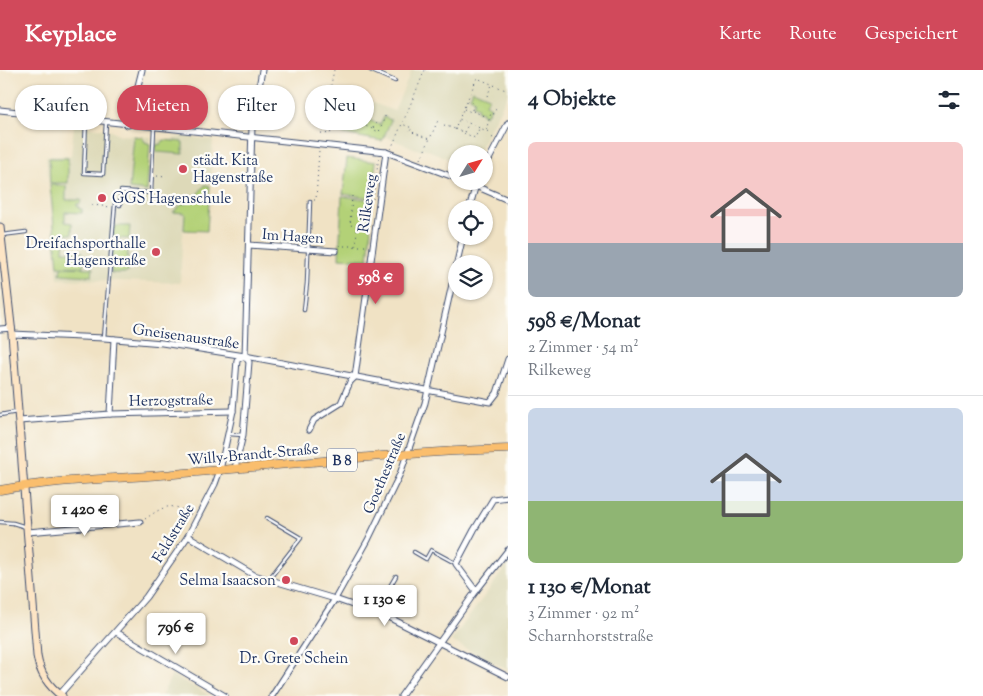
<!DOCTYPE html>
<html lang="de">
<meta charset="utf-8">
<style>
:root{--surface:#fff;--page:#f2f2f3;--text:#1f2937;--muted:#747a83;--line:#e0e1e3;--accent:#d1495b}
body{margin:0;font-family:"Sorts Mill Goudy",serif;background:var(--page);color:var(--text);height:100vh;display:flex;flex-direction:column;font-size:19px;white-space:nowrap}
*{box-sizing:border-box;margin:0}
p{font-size:16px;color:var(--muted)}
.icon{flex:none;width:28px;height:28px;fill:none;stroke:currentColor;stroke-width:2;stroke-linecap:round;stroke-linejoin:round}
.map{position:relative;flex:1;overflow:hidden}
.drawer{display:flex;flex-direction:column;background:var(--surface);width:475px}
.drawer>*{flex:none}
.banner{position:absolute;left:15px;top:15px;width:418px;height:45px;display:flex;gap:10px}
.needle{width:32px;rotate:53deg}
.controls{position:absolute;left:448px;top:75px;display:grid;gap:10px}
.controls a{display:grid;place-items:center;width:45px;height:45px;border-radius:50%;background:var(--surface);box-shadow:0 1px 4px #0004;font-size:25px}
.price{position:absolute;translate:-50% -42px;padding:0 11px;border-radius:5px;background:#fff;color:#222;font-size:16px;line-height:32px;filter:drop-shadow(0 1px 2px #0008)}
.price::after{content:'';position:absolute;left:50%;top:30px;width:15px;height:11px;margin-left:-8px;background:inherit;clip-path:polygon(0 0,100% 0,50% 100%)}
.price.on{background:var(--accent);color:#fff}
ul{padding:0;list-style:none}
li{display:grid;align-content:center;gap:10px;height:265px;padding:0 20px}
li+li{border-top:1px solid var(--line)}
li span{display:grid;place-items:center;height:155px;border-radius:8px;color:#555}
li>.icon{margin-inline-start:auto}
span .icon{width:90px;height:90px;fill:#fffc;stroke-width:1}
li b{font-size:21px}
h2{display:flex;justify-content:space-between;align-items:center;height:60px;padding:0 20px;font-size:21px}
.tag{padding:0 18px;border-radius:22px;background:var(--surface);box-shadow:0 1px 4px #0004;font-size:18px;line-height:45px}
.tag.on{background:var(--accent);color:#fff}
header{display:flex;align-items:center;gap:30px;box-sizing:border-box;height:70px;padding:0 25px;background:var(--accent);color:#fff}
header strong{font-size:24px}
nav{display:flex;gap:28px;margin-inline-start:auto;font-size:18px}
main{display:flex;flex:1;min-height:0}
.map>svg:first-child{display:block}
</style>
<header>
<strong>Keyplace</strong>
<nav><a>Karte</a><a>Route</a><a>Gespeichert</a></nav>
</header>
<main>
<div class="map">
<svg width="508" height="626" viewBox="0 0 508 626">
<rect width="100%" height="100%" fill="#fdfcf7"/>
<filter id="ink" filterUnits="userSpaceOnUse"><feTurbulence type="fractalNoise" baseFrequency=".02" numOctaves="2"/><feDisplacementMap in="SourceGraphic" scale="10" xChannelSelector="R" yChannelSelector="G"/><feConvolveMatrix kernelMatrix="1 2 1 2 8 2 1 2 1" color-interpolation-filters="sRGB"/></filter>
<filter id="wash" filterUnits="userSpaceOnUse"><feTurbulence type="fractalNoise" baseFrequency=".0096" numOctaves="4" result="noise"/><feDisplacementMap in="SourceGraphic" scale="20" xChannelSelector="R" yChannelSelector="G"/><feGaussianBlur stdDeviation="1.12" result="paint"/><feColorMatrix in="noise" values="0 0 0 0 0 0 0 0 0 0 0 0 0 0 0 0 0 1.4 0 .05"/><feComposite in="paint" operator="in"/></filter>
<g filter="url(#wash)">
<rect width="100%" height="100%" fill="#f0e2c4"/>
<!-- built -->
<g fill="#ddd9b8">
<polygon points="412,0 508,0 508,24 477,84 456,84 456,92 423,78 421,81 384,66 382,71 329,62 345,22 394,41"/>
<polygon points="74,55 107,59 121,65 151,67 148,121 154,121 156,69 169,70 183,66 213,70 207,161 183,160 180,213 58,209 46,86 71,86"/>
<polygon points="508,494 508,600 451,571"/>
<polygon points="172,605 211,626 161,626"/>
</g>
<!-- green -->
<g fill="#b3d177" stroke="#67806a">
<polygon points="473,20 489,27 486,34 491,37 486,46 482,44 482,42 477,41 478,37 473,35 475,30 470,27"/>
<polygon points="342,38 380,55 384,47 391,50 382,71 332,62"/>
<polygon points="134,66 142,67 145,72 150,74 147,121 129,119"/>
<polygon points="164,70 183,72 183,84 156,82 156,75 161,74"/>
<polygon points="49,88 68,88 68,113 50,113"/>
<polygon points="347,88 376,92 372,128 343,124"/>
<polygon points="50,114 66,116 66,130 81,130 80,134 77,134 77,136 79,137 79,139 82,139 82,143 65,142 65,152 72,153 72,164 64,164 63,181 83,182 83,197 58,196"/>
<polygon points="205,115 210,116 207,161 184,160 185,143 173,142 182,134 188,133 189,127 195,127"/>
<polygon points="342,126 372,130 369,156 371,160 368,190 339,188"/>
<polygon points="114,156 130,156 129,169 113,168"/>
<polygon points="113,176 128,177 127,203 111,203"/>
<polygon points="61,197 93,198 92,206 60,204"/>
</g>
</g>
<g filter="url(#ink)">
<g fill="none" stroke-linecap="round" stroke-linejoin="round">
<!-- lane casing -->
<g stroke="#3b4a6d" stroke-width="4.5">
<g id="lane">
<polyline points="370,0 395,11"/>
<polyline points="86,50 84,103 103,104 106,52"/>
<polyline points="2,165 26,162"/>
<polyline points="304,240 307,213 310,131"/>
<polyline points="104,268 115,134 120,135 121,121 151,123 154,58"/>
<polyline points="0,345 17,342"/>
<polyline points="229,364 243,365"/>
<polyline points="267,448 301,468 269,509"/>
<polyline points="0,452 13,453 26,457"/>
<polyline points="414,482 426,489 431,480 455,493"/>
<polyline points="380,544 385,525 396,506"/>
</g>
</g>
<!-- street casing -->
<g stroke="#3b4a6d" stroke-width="7">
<g id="street">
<polyline points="0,40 386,82 456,108"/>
<polyline points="128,55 142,0"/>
<polyline points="484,99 508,53"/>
<polyline points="464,111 508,130"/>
<polyline points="469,139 477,111"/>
<polyline points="249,175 336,181"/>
<polyline points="0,259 12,258"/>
<polyline points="12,264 104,268 162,273 245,286 490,332 497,323 508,289"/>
<polyline points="110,344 114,269"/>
<polyline points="19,351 110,344 233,341"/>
<polyline points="309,360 314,350 341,333 350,312 355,307 386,82"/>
<polyline points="235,398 243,365 249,292 245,286 252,57 262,0"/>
<polyline points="28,462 140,452"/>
<polyline points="188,466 254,505 335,529 390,548 508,607"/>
<polyline points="476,521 456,494 474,460 493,429 508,427"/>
<polyline points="116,562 225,626"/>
<polyline points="60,624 146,527 188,466 215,414 220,400 233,341 237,290 244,286"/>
<polyline points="272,626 335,529 368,470 400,404 425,333 463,166"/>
<polyline points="401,626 476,521 508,480"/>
</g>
</g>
<!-- secondary casing -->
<g stroke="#3b4a6d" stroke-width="9">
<path id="secondary" d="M0,157l12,107 25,322c3,18 11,30 25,40"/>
</g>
<!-- primary casing -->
<g stroke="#3b4a6d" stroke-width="9">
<path id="primary" d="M0,420c57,-11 116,-11 174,-16 111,-9 223,-22 334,-25"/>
</g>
<!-- path -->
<g stroke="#3b4a6d" stroke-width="1" stroke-dasharray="1 4" stroke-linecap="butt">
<polyline points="487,26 492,15"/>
<polyline points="468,31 473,33"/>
<polyline points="464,39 471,42 474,35"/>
<polyline points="473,41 484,46"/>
<polyline points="339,44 379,62 386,44"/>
<polyline points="325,45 334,0"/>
<polyline points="345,46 347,41"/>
<polyline points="355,50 357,45"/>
<polyline points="403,52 425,0"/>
<polyline points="364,54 366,49"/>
<polyline points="444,55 455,59 459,50"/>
<polyline points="373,58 376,53"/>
<polyline points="455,59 475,68 479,59"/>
<polyline points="486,60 491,43 494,44 496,39"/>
<polyline points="464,62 468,55"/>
<polyline points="321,63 330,64 343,33"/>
<polyline points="493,68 488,65 489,62 459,49 477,8 508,21"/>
<polyline points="391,79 402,54 412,58 410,61 429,69"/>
<polyline points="421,89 439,48"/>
<polyline points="157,106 165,107"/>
<polyline points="352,126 350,155 357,156 356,176"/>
<polyline points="373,129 379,86"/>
<polyline points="314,130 316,130 319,80"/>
<polyline points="92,135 111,137"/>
<polyline points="339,176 367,176"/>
<path d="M145,449c19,-13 26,-18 47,-4"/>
</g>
<!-- lane -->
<use href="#lane" stroke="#fff" stroke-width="2.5"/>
<!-- street -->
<use href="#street" stroke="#fff" stroke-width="5"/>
<!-- secondary -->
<use href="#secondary" stroke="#fde5c5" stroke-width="7"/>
<!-- primary -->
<use href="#primary" stroke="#fabe6d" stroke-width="8"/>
</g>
</g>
<!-- markers -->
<g fill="#d1495b" stroke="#fdfcf7" stroke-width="2">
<circle cx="183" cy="99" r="5"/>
<circle cx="102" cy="128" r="5"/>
<circle cx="156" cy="182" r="5"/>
<circle cx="286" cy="510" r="5"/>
<circle cx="294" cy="571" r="5"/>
</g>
<g text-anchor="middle" stroke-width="4.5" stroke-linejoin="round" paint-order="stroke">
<!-- shield labels -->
<rect fill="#fdfcf7" stroke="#5f6c8c" stroke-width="1" x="327" y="378.5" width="30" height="23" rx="4"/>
<g font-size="14" font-weight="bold" fill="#1b2f5e">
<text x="342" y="395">B 8</text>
</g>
<!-- poi labels -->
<g font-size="15" fill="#1b2f5e" stroke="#fdfcf7" text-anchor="start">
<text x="193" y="95">städt. Kita<tspan x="193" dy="17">Hagenstraße</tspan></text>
<text x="112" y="133">GGS Hagenschule</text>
<text x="146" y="178" text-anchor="end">Dreifachsporthalle<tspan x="146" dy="17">Hagenstraße</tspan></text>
<text x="276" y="515" text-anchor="end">Selma Isaacson</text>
<text x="294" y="593" text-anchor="middle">Dr. Grete Schein</text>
</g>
<!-- street labels -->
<g font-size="15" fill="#1b2f5e" stroke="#fdfcf7">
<text transform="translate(367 133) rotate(-82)" y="5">Rilkeweg</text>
<text transform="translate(293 166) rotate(4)" y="5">Im Hagen</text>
<text transform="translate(186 266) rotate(8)" y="5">Gneisenaustraße</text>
<text transform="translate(171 330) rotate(-1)" y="5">Herzogstraße</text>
<text transform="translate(253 384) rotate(-5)" y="5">Willy-Brandt-Straße</text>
<text transform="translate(384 403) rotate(-67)" y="5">Goethestraße</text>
<text transform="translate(173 463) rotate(-59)" y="5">Feldstraße</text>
</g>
</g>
</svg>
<div class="controls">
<a><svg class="needle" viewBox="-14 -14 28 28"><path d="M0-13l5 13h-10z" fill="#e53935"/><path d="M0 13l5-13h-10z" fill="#747a83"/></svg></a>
<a><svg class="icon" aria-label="locate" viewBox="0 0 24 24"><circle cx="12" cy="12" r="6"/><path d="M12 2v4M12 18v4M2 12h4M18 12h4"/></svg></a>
<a><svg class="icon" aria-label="layers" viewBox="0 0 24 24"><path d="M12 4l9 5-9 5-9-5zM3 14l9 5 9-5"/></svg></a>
</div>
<b class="price on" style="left:376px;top:235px">598 €</b>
<b class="price" style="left:85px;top:467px">1 420 €</b>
<b class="price" style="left:385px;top:557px">1 130 €</b>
<b class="price" style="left:176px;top:585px">796 €</b>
<div class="banner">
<a class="tag">Kaufen</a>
<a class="tag on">Mieten</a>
<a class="tag">Filter</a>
<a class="tag">Neu</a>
</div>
</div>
<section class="drawer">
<h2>4 Objekte<svg class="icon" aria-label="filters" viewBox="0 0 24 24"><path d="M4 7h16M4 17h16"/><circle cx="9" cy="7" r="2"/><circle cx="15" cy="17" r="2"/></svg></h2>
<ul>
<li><span style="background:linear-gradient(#f6c9c9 65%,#9aa5b1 0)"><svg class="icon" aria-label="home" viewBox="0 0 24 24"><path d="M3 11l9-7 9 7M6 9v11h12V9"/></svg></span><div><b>598 €/Monat</b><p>2 Zimmer · 54 m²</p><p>Rilkeweg</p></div></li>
<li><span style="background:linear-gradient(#c9d6e8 60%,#8fb573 0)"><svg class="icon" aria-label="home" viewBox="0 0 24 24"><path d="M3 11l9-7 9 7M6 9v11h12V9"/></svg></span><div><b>1 130 €/Monat</b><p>3 Zimmer · 92 m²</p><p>Scharnhorststraße</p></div></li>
</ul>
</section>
</main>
